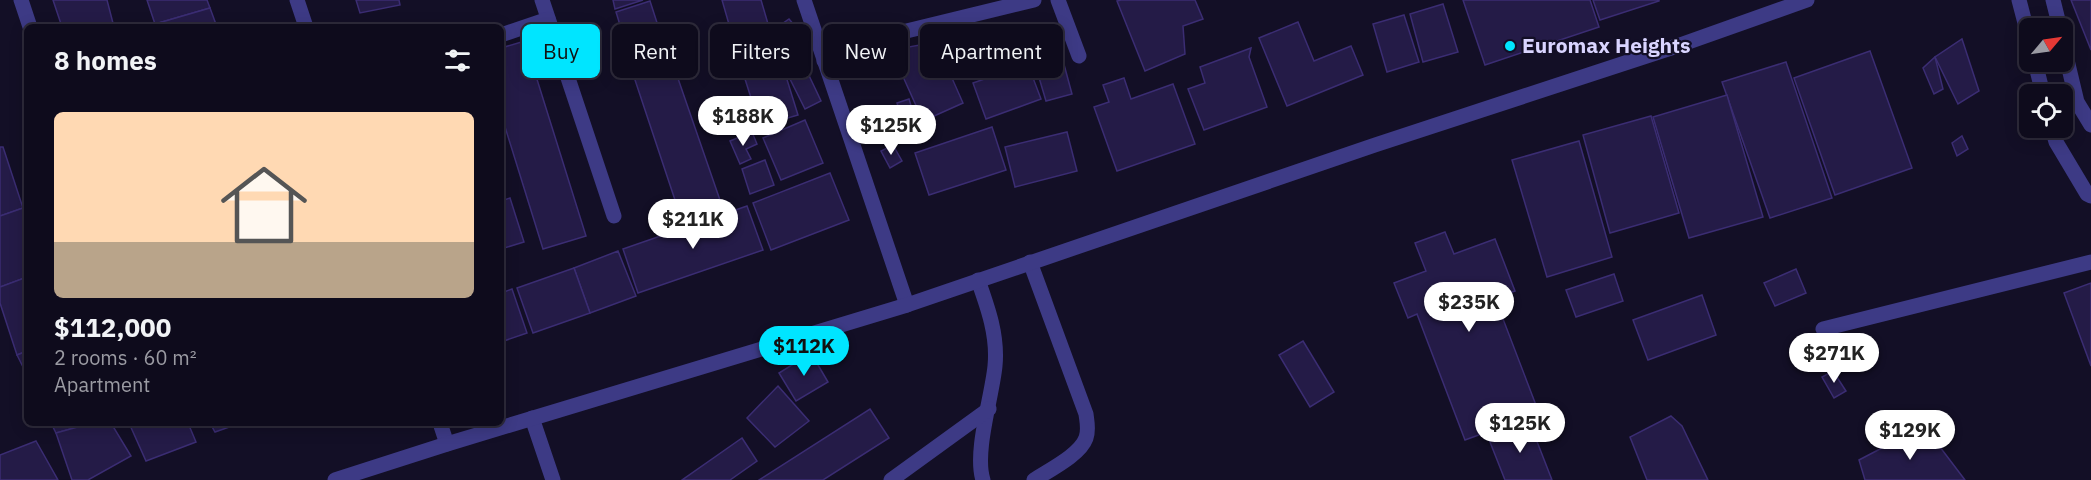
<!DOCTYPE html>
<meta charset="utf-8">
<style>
:root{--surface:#0e0b1c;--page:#1c1929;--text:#f1f3f6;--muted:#9b9ba3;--line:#2e2b3b;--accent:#00e5ff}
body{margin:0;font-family:"IBM Plex Sans",sans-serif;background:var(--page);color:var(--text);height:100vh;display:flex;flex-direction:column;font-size:22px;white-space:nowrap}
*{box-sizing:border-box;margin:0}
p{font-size:20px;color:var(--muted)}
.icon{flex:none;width:33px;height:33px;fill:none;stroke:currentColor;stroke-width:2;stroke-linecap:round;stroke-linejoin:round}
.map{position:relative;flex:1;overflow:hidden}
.drawer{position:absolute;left:24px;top:24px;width:480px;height:402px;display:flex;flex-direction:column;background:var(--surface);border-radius:9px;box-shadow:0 3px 15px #0003,0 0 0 2px var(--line)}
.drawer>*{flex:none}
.hud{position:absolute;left:522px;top:24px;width:570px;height:54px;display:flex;gap:12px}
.needle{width:39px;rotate:61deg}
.tools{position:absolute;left:2019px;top:18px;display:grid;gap:12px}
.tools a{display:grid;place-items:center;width:54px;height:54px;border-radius:9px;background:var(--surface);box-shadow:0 3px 15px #0003,0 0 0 2px var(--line);font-size:30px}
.price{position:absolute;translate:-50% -51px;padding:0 14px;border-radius:21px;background:#fff;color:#222;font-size:20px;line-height:39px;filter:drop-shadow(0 2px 3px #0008)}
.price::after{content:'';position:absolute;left:50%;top:36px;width:18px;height:14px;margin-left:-9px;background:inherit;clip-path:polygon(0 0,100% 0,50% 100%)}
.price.active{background:var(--accent);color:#111}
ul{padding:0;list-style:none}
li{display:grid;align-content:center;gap:12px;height:318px;padding:0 30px}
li+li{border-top:2px solid var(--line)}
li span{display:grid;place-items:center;height:186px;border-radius:9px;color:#555}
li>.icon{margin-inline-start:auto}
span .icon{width:108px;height:108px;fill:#fffc;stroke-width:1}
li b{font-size:26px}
h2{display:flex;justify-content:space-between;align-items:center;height:72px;padding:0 30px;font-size:26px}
.chip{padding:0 21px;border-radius:9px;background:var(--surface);box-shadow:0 3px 15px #0003,0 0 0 2px var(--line);font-size:21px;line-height:54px}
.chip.active{background:var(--accent);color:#111}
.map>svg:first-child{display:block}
</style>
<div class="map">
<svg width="2091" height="480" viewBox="0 0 2091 480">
<rect width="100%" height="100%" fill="#130f26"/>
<!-- building -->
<g fill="#241b47" stroke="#3b2d73" stroke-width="1.5">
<polygon points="53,0 107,0 114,27 62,27"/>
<polygon points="147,0 207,0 210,8 155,24"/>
<polygon points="356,0 399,0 400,5 360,13"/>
<polygon points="613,0 643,0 615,9"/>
<polygon points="722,0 761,0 771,34 735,45"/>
<polygon points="1121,0 1195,0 1203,19 1183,26 1185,54 1145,71 1117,1"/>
<polygon points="1463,0 1590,0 1599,27 1485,65"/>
<polygon points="1593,0 1659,0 1659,1 1600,20"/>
<polygon points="2071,0 2091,0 2091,50"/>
<polygon points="650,1 670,63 635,74 616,12"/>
<polygon points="1443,4 1458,52 1423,62 1410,14"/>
<polygon points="210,8 217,27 156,27 155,24"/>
<polygon points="1404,15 1419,62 1387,72 1373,24"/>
<polygon points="789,19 800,32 783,45 772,31"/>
<polygon points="1298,22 1314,61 1351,46 1363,75 1287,106 1259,38"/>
<polygon points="1016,33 1041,99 986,119 973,83 993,76 982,46"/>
<polygon points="1962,39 1979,91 1958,104 1935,57"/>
<polygon points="525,41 586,236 543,249 501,114 501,48"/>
<polygon points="726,41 731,50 726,53 736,71 724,77 709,51"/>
<polygon points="775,41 798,115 760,126 737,54"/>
<polygon points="936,42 963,103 923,121 900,70 891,74 881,52"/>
<polygon points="1251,48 1249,57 1267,107 1204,130 1188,89 1205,83 1200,67"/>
<polygon points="1870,51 1912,168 1835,195 1794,78"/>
<polygon points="1062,57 1072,94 1046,101 1035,64"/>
<polygon points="1935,57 1943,89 1934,94 1923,68"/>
<polygon points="1786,62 1832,198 1770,218 1722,82"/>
<polygon points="673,64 721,203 676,203 634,77"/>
<polygon points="805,67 821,101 805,109 788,75"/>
<polygon points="1124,78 1131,99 1173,84 1195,144 1117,171 1094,107 1109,102 1103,85"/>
<polygon points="1727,95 1763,217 1689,238 1653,117"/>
<polygon points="909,99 916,122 904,126 897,103"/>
<polygon points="1651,116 1679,213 1610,233 1583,135"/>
<polygon points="805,120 823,163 781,180 763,138"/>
<polygon points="992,127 1006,170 929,195 915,153"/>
<polygon points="752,132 757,144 746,149 751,159 740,164 730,141"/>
<polygon points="1067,132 1077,171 1015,187 1005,147"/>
<polygon points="1962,136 1968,149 1957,156 1952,143"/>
<polygon points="1579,141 1612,257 1547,277 1512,160"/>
<polygon points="893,145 902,161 890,168 881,151"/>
<polygon points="0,147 3,147 23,208 0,216"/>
<polygon points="765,160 774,185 750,194 742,169"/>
<polygon points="830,173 849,220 771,250 753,203"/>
<polygon points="510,198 524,242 501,249 501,201"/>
<polygon points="747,206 763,250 638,293 623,249"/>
<polygon points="23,208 27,219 27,277 0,287 0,216"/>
<polygon points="1445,232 1454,254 1495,239 1515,291 1495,298 1539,413 1465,440 1417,314 1408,318 1394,283 1426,271 1415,243"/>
<polygon points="618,251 636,296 590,313 574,268"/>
<polygon points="574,268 590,313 533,333 517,288"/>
<polygon points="1796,269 1806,293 1775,306 1764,283"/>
<polygon points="1614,274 1623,301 1576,317 1566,290"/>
<polygon points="27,277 27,351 17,355 0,303 0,287"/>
<polygon points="2091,283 2091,366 2064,293"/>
<polygon points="512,289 527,333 501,342 501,293"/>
<polygon points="1702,295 1716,335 1648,360 1633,320"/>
<polygon points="1831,334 1835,342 1824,348 1819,340"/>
<polygon points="1303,341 1334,392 1310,407 1279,355"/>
<polygon points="27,351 27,375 17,355"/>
<polygon points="811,353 828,382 796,401 779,373"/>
<polygon points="1833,371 1846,391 1834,398 1822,377"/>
<polygon points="778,386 809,421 775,447 747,418"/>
<polygon points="870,409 889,438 823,480 759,480"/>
<polygon points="1671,416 1682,426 1708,480 1647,480 1630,437"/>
<polygon points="1529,421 1552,480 1505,480 1488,437"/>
<polygon points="51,423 92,423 56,433"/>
<polygon points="92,423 111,423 131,456 88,480 72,480 56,433"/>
<polygon points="129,423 188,423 196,442 146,461"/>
<polygon points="210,423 237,423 238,424 215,432"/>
<polygon points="1924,426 1965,480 1865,480 1859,460"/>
<polygon points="742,438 757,461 730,480 682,480"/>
<polygon points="36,441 58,480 0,480 0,455"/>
</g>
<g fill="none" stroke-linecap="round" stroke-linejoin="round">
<!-- service -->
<g stroke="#3d3a85" stroke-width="15">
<polyline points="2019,0 2030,42"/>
<polyline points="2053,0 2060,28"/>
<polyline points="2062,39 2077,102 2091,125"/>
<polyline points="2035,62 2043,94"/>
<polyline points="2052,128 2056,142 2087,194 2091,196"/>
<path d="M1030,262l56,152c1,8 3,16 0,24 -6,17 -37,32 -52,42"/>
<path d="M978,280c10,28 20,56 17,86 -3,31 -21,86 -12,114"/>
<polyline points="1823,329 2091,262"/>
<polyline points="532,418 553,480"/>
<polyline points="891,480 989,409"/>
</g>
<!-- minor -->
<g stroke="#3d3a85" stroke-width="15">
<polyline points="21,0 30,27"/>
<polyline points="297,0 306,27"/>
<polyline points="542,0 614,216"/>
<polyline points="804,0 907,305"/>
<polyline points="1058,0 1079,56"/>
<polyline points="501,35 548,19"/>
<polyline points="824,61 886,36 1034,0"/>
<polyline points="440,423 447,444"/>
<polyline points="335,480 447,444 907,305 1375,145 1680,45 1807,0"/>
</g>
</g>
<!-- markers -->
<circle fill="#00e5ff" stroke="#130f26" stroke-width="2" cx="1510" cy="46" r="6"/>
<g text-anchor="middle" stroke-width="4.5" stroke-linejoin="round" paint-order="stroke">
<!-- poi labels -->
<g font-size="21" font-weight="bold" fill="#d9d4ff" stroke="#130f26" text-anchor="start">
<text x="1522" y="53">Euromax Heights</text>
</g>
</g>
</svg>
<div class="tools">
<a><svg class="needle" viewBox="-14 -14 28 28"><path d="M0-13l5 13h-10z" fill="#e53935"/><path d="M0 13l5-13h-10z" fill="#9b9ba3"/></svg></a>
<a><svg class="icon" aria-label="locate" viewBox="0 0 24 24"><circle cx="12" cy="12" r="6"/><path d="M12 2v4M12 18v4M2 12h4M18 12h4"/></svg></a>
</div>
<b class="price" style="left:743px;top:147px">$188K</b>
<b class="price" style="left:891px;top:156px">$125K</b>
<b class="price" style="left:693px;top:250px">$211K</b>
<b class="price" style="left:1469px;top:333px">$235K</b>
<b class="price active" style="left:804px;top:377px">$112K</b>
<b class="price" style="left:1834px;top:384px">$271K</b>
<b class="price" style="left:1520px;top:454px">$125K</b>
<b class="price" style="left:1910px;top:461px">$129K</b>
<div class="hud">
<a class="chip active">Buy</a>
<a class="chip">Rent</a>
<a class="chip">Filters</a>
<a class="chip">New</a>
<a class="chip">Apartment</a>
</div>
<section class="drawer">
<h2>8 homes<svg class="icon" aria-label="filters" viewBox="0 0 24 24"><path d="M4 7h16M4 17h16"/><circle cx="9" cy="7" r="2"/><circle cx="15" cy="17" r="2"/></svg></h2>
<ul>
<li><span style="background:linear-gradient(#ffd9b3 70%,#b9a48a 0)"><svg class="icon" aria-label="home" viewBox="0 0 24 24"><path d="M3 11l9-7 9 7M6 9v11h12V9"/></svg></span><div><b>$112,000</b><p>2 rooms · 60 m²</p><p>Apartment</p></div></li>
</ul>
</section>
</div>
